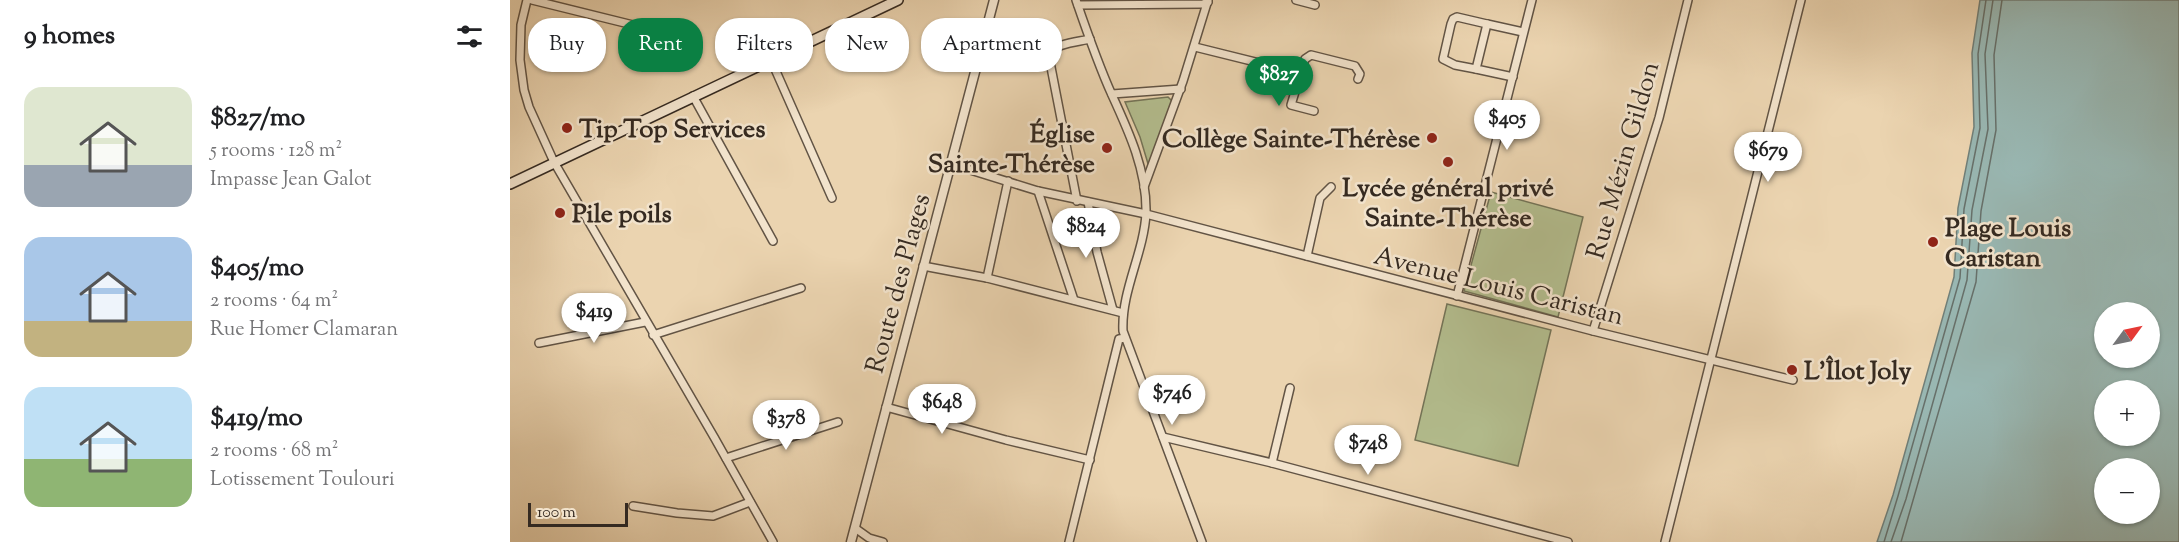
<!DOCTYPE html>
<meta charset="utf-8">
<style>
:root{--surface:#fff;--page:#f6f6f6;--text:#202124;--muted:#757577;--accent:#0b8043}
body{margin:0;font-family:"Sorts Mill Goudy",serif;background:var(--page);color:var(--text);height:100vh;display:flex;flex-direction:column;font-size:22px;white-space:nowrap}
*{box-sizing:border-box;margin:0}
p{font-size:20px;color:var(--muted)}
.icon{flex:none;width:33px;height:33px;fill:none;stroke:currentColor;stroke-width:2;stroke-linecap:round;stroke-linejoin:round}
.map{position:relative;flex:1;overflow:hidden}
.details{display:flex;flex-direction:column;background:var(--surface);width:510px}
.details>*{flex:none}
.banner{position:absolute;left:18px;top:18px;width:570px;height:54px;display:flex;gap:12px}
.needle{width:39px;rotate:57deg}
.buttons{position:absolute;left:1584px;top:302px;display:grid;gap:12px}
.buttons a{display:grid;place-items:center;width:66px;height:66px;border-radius:50%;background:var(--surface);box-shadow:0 2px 4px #0004;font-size:30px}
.scale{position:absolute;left:18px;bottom:15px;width:100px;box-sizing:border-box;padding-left:6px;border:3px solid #352a21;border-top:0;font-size:16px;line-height:21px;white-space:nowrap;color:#352a21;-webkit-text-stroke:4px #f2e3cc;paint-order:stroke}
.price{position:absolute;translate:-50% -51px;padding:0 14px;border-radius:21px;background:#fff;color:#222;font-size:20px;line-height:39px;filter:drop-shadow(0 2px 3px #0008)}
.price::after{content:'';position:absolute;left:50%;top:36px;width:18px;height:14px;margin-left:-9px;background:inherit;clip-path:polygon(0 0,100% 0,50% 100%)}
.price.current{background:var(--accent);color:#fff}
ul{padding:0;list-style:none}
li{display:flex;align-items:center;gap:18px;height:150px;padding:0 24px}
li span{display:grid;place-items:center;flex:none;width:168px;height:120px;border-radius:18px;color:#555}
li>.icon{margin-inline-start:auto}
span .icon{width:72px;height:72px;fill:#fffc;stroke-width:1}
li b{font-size:26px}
h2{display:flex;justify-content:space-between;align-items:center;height:72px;padding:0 24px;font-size:26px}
.tag{padding:0 21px;border-radius:24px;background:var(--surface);box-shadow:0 2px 4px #0004;font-size:21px;line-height:54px}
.tag.current{background:var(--accent);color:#fff}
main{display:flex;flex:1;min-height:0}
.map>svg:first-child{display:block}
</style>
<main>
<section class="details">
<h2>9 homes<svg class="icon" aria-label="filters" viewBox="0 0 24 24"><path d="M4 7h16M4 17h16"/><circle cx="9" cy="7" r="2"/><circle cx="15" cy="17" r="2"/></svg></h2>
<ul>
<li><span style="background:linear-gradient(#dfe7d0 65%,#9aa5b1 0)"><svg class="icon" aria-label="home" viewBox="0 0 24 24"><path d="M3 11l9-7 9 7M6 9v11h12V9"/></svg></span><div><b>$827/mo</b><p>5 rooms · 128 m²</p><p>Impasse Jean Galot</p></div></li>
<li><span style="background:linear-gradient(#a9c7e8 70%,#c2b280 0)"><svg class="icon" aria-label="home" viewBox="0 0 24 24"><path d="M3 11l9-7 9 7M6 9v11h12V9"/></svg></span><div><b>$405/mo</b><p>2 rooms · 64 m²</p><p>Rue Homer Clamaran</p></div></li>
<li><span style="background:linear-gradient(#bfe0f5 60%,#8fb573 0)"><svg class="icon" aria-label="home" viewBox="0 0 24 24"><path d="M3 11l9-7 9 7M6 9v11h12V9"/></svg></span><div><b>$419/mo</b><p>2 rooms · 68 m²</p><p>Lotissement Toulouri</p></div></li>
</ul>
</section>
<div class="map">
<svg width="1669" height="542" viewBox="0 0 1669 542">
<rect width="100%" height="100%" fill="#ebd4b0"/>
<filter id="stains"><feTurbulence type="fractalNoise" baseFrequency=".00333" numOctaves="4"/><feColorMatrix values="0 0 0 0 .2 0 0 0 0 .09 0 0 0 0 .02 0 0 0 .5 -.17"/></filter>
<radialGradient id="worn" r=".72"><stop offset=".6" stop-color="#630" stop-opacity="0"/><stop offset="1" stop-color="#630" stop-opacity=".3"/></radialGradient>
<!-- green -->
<g fill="#b3bd8e" stroke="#747458" stroke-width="1.5">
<polygon points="658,97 662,101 639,167 630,137 615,102"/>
<polygon points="981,192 1073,217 1048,317 954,291"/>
<polygon points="937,304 1041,330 1008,466 905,440"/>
</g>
<!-- water -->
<path fill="#99b7b2" stroke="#717f78" stroke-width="1.5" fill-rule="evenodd" d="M1470,0h199v542h-302l16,-47 61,-218 4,-69 16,-81 -2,-74zM1594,312h46v45h-46zM1594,390h46v45h-46zM1594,468h46v45h-46z"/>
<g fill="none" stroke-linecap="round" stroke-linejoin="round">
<!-- shore -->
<g stroke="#67706a" stroke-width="1.5">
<polyline points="1374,542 1388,496 1450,278 1454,209 1470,128 1468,54 1476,0"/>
<polyline points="1381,542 1396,499 1457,280 1462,210 1478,129 1475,54 1483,0"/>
<polyline points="1391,542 1466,282 1471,211 1486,130 1484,55 1492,0"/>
</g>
<!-- minor casing -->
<g stroke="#625445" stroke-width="10">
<g id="minor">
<polyline points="17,0 11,25 10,60 14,90 19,107 44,162 204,437 263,542"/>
<polyline points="22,0 123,25"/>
<path d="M566,0c11,32 22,64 36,95 17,37 35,76 34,118 -2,40 -25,78 -23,118l79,211"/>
<polyline points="786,0 805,5"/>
<polyline points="568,5 693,4 698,2"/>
<polyline points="685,47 790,73"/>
<polyline points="261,60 322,198"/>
<polyline points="966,69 945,65 933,59 941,24 943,19 947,17 977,24"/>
<polyline points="1003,77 966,69 977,24 1013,32"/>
<polyline points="602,94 671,89"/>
<polyline points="183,96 263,241"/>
<polyline points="804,111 781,105 795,59 801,55 845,66 850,74 848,79"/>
<polyline points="441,164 528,191 636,214 1083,331 1283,380"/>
<polyline points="634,187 673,81 698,0"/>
<polyline points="528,191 564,300"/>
<path d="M567,201l-28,-144c3,-14 29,-15 41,-18"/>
<polyline points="578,202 587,252 603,310"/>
<polyline points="797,256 810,198 821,187"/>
<polyline points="413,266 477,278 613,313"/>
<polyline points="477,278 498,181"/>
<polyline points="947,296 1022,0"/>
<polyline points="1083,331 1149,118 1178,0"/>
<polyline points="143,335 291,288"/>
<polyline points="29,343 135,322"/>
<polyline points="376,407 496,440 580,460"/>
<polyline points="653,437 762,463 1058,542"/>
<polyline points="216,458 328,422"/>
<polyline points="762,463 780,388"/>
<polyline points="123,506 167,513 203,516 240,502"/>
<polyline points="345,528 359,538 373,542"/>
<polyline points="559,542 609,339 615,338"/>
<polyline points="1155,542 1291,0"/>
</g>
</g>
<!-- tertiary casing -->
<g stroke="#625445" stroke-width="11">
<polyline id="tertiary" points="341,542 484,0"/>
</g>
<!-- secondary casing -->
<g stroke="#352a21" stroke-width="12">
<polyline id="secondary" points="0,184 388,0"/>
</g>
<!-- minor -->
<use href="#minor" stroke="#f2e3cc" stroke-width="7"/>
<!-- tertiary -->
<use href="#tertiary" stroke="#f2e3cc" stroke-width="8"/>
<!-- secondary -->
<use href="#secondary" stroke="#f2e3cc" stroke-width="9"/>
</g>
<!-- markers -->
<g fill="#8f2418" stroke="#f2e3cc" stroke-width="2">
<circle cx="57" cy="128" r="6"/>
<circle cx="922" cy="138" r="6"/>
<circle cx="597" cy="148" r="6"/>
<circle cx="938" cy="162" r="6"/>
<circle cx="50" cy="213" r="6"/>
<circle cx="1423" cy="242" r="6"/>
<circle cx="1282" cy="370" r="6"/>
</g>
<g text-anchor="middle" stroke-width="5" stroke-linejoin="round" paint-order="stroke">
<!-- poi labels -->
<g font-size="26" font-weight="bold" fill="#352a21" stroke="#f2e3cc" text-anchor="start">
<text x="69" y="137">Tip Top Services</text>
<text x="585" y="142" text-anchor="end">Église<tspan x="585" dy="30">Sainte-Thérèse</tspan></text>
<text x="910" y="147" text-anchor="end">Collège Sainte-Thérèse</text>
<text x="938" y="196" text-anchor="middle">Lycée général privé<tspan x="938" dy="30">Sainte-Thérèse</tspan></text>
<text x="62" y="222">Pile poils</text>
<text x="1435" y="236">Plage Louis<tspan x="1435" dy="30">Caristan</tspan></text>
<text x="1294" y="379">L'Îlot Joly</text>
</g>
<!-- street labels -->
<g font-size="26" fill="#352a21" stroke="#f2e3cc">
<text transform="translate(1112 160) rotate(-74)" y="9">Rue Mézin Gildon</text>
<text transform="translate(387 283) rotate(-75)" y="9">Route des Plages</text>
<text transform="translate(989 285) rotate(14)" y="9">Avenue Louis Caristan</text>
</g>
</g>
<rect width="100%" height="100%" filter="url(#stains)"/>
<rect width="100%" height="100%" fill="url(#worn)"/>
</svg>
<div class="buttons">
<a><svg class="needle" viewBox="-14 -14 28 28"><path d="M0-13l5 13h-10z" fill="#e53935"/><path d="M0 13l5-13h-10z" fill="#757577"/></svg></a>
<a>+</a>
<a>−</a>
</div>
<div class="scale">100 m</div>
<b class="price current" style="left:769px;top:107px">$827</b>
<b class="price" style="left:997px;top:151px">$405</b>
<b class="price" style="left:1258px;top:183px">$679</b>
<b class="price" style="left:576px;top:259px">$824</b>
<b class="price" style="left:84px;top:344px">$419</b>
<b class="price" style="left:662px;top:426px">$746</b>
<b class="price" style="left:432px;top:435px">$648</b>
<b class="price" style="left:276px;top:451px">$378</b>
<b class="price" style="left:858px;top:476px">$748</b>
<div class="banner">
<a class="tag">Buy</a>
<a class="tag current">Rent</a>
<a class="tag">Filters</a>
<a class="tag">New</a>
<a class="tag">Apartment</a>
</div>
</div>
</main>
